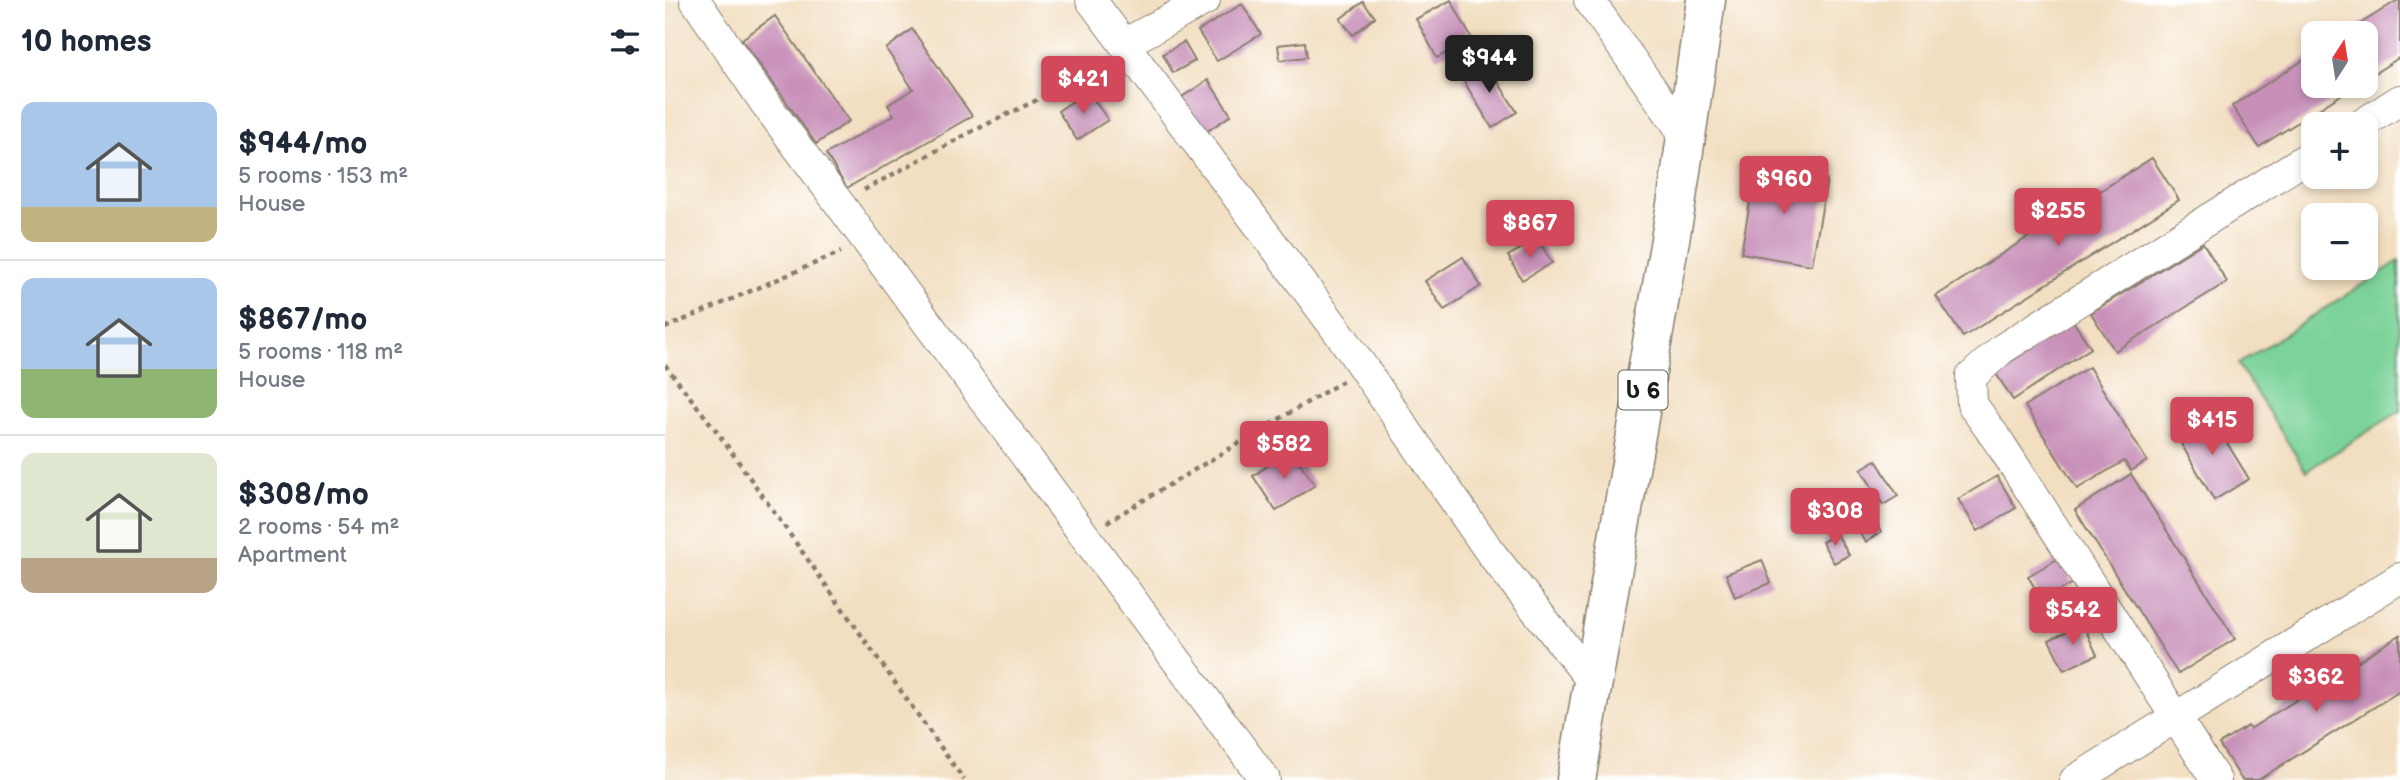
<!DOCTYPE html>
<meta charset="utf-8">
<style>
:root{--surface:#fff;--page:#f6f6f7;--text:#1f2937;--muted:#747a83;--line:#e0e1e3;--accent:#d1495b}
body{margin:0;font-family:"Balsamiq Sans","Noto Sans Georgian",sans-serif;background:var(--page);color:var(--text);height:100vh;display:flex;flex-direction:column;font-size:26px;white-space:nowrap}
*{box-sizing:border-box;margin:0}
p{font-size:23px;color:var(--muted)}
.icon{flex:none;width:38px;height:38px;fill:none;stroke:currentColor;stroke-width:2;stroke-linecap:round;stroke-linejoin:round}
.map{position:relative;flex:1;overflow:hidden}
.drawer{display:flex;flex-direction:column;background:var(--surface);width:665px}
.drawer>*{flex:none}
.needle{width:46px;rotate:12deg}
.controls{position:absolute;left:1636px;top:21px;display:grid;gap:14px}
.controls a{display:grid;place-items:center;width:77px;height:77px;border-radius:14px;background:var(--surface);box-shadow:0 4px 10px #0003;font-size:35px}
.price{position:absolute;translate:-50% -60px;padding:0 16px;border-radius:7px;background:var(--accent);color:#fff;font-size:23px;line-height:46px;filter:drop-shadow(0 2px 4px #0008)}
.price::after{content:'';position:absolute;left:50%;top:42px;width:21px;height:16px;margin-left:-10px;background:inherit;clip-path:polygon(0 0,100% 0,50% 100%)}
.price.on{background:#222;color:#fff}
ul{padding:0;list-style:none}
li{display:flex;align-items:center;gap:21px;height:175px;padding:0 21px}
li+li{border-top:2px solid var(--line)}
li span{display:grid;place-items:center;flex:none;width:196px;height:140px;border-radius:14px;color:#555}
li>.icon{margin-inline-start:auto}
span .icon{width:84px;height:84px;fill:#fffc;stroke-width:1}
li b{font-size:30px}
h2{display:flex;justify-content:space-between;align-items:center;height:84px;padding:0 21px;font-size:30px}
main{display:flex;flex:1;min-height:0}
.map>svg:first-child{display:block}
</style>
<main>
<section class="drawer">
<h2>10 homes<svg class="icon" aria-label="filters" viewBox="0 0 24 24"><path d="M4 7h16M4 17h16"/><circle cx="9" cy="7" r="2"/><circle cx="15" cy="17" r="2"/></svg></h2>
<ul>
<li><span style="background:linear-gradient(#a9c7e8 75%,#c2b280 0)"><svg class="icon" aria-label="home" viewBox="0 0 24 24"><path d="M3 11l9-7 9 7M6 9v11h12V9"/></svg></span><div><b>$944/mo</b><p>5 rooms · 153 m²</p><p>House</p></div></li>
<li><span style="background:linear-gradient(#a9c7e8 65%,#8fb573 0)"><svg class="icon" aria-label="home" viewBox="0 0 24 24"><path d="M3 11l9-7 9 7M6 9v11h12V9"/></svg></span><div><b>$867/mo</b><p>5 rooms · 118 m²</p><p>House</p></div></li>
<li><span style="background:linear-gradient(#dfe7d0 75%,#b9a48a 0)"><svg class="icon" aria-label="home" viewBox="0 0 24 24"><path d="M3 11l9-7 9 7M6 9v11h12V9"/></svg></span><div><b>$308/mo</b><p>2 rooms · 54 m²</p><p>Apartment</p></div></li>
</ul>
</section>
<div class="map">
<svg width="1735" height="780" viewBox="0 0 1735 780">
<rect width="100%" height="100%" fill="#fff"/>
<filter id="ink" filterUnits="userSpaceOnUse"><feTurbulence type="fractalNoise" baseFrequency=".0143" numOctaves="2"/><feDisplacementMap in="SourceGraphic" scale="14" xChannelSelector="R" yChannelSelector="G"/><feConvolveMatrix kernelMatrix="1 2 1 2 8 2 1 2 1" color-interpolation-filters="sRGB"/></filter>
<filter id="wash" filterUnits="userSpaceOnUse"><feTurbulence type="fractalNoise" baseFrequency=".00686" numOctaves="4" result="noise"/><feDisplacementMap in="SourceGraphic" scale="28" xChannelSelector="R" yChannelSelector="G"/><feGaussianBlur stdDeviation="1.57" result="paint"/><feColorMatrix in="noise" values="0 0 0 0 0 0 0 0 0 0 0 0 0 0 0 0 0 1.4 0 .05"/><feComposite in="paint" operator="in"/></filter>
<g filter="url(#wash)">
<rect width="100%" height="100%" fill="#f2dec0"/>
<!-- green -->
<polygon fill="#7bd399" stroke="#4c785a" stroke-width="2" points="1734,261 1735,411 1641,471 1573,364"/>
<g id="blocks">
<!-- building -->
<g fill="#c890b9">
<polygon points="786,0 807,39 772,58 751,19"/>
<polygon points="1733,0 1735,0 1735,57 1701,79 1701,33 1681,33"/>
<polygon points="698,2 710,17 688,35 675,19"/>
<polygon points="577,4 596,34 552,61 533,31"/>
<polygon points="110,16 184,121 151,144 77,39"/>
<polygon points="247,29 307,116 182,188 161,154 229,115 223,105 248,89 221,49"/>
<polygon points="519,42 530,61 508,73 498,54"/>
<polygon points="640,42 642,57 615,60 613,45"/>
<polygon points="1648,54 1648,86 1690,86 1594,147 1567,106"/>
<polygon points="821,63 852,112 827,128 797,78"/>
<polygon points="543,80 566,115 541,132 517,97"/>
<polygon points="423,91 443,120 412,140 393,111"/>
<polygon points="1487,158 1514,200 1298,337 1271,296"/>
<polygon points="1091,168 1162,180 1147,265 1076,253"/>
<polygon points="873,239 887,263 857,280 843,256"/>
<polygon points="1538,243 1562,282 1450,351 1426,313"/>
<polygon points="798,257 816,286 779,310 760,281"/>
<polygon points="1408,321 1426,348 1348,400 1330,372"/>
<polygon points="1424,367 1482,461 1466,471 1459,461 1412,489 1360,406"/>
<polygon points="1545,415 1584,479 1549,500 1511,435"/>
<polygon points="626,450 650,485 611,511 588,476"/>
<polygon points="1211,460 1233,496 1218,505 1196,469"/>
<polygon points="1466,474 1570,639 1513,674 1410,510"/>
<polygon points="1332,476 1351,508 1313,531 1293,499"/>
<polygon points="1204,514 1216,532 1201,542 1189,525"/>
<polygon points="1172,534 1184,555 1169,563 1157,542"/>
<polygon points="1394,558 1408,583 1377,601 1363,576"/>
<polygon points="1097,560 1106,583 1070,597 1061,574"/>
<polygon points="1418,624 1432,655 1399,670 1384,640"/>
<polygon points="1735,635 1735,691 1593,780 1577,780 1554,744 1583,726 1585,729"/>
</g>
</g>
</g>
<g filter="url(#ink)">
<use href="#blocks" fill-opacity="0" stroke="#877d6e" stroke-width="2"/>
<g fill="none" stroke-linecap="round" stroke-linejoin="round">
<!-- minor casing -->
<g stroke="#877d6e" stroke-width="32">
<g id="minor">
<polyline points="30,0 100,103 600,780"/>
<polyline points="426,0 677,337 825,552 927,681"/>
<polyline points="924,0 1021,137"/>
<polyline points="459,44 540,0"/>
<polyline points="1697,124 1735,100"/>
<polyline points="1410,780 1735,578"/>
<polyline points="1551,780 1336,445 1307,404 1306,377 1337,349 1648,154"/>
</g>
</g>
<!-- trunk casing -->
<g stroke="#877d6e" stroke-width="41">
<polyline id="trunk" points="911,780 1011,205 1041,0"/>
</g>
<!-- path -->
<g stroke="#877d6e" stroke-width="4.5" stroke-dasharray="5 5" stroke-linecap="butt">
<polyline points="199,190 304,133 444,65"/>
<polyline points="0,328 176,252"/>
<polyline points="0,365 53,433 299,780"/>
<polyline points="442,522 678,381"/>
</g>
<!-- minor -->
<use href="#minor" stroke="#fff" stroke-width="30"/>
<!-- trunk -->
<use href="#trunk" stroke="#fff" stroke-width="38"/>
</g>
</g>
<g text-anchor="middle" stroke-width="6" stroke-linejoin="round" paint-order="stroke">
<!-- shield labels -->
<rect fill="#fff" stroke="#606060" stroke-width="2" x="953.5" y="370.5" width="49" height="39" rx="5"/>
<g font-size="23" font-weight="bold" fill="#1c1c1c">
<text x="978" y="398">ს 6</text>
</g>
</g>
</svg>
<div class="controls">
<a><svg class="needle" viewBox="-14 -14 28 28"><path d="M0-13l5 13h-10z" fill="#e53935"/><path d="M0 13l5-13h-10z" fill="#747a83"/></svg></a>
<a>+</a>
<a>−</a>
</div>
<b class="price on" style="left:824px;top:95px">$944</b>
<b class="price" style="left:418px;top:116px">$421</b>
<b class="price" style="left:1119px;top:216px">$960</b>
<b class="price" style="left:1393px;top:248px">$255</b>
<b class="price" style="left:865px;top:260px">$867</b>
<b class="price" style="left:1547px;top:457px">$415</b>
<b class="price" style="left:619px;top:481px">$582</b>
<b class="price" style="left:1170px;top:548px">$308</b>
<b class="price" style="left:1408px;top:647px">$542</b>
<b class="price" style="left:1651px;top:714px">$362</b>
</div>
</main>
